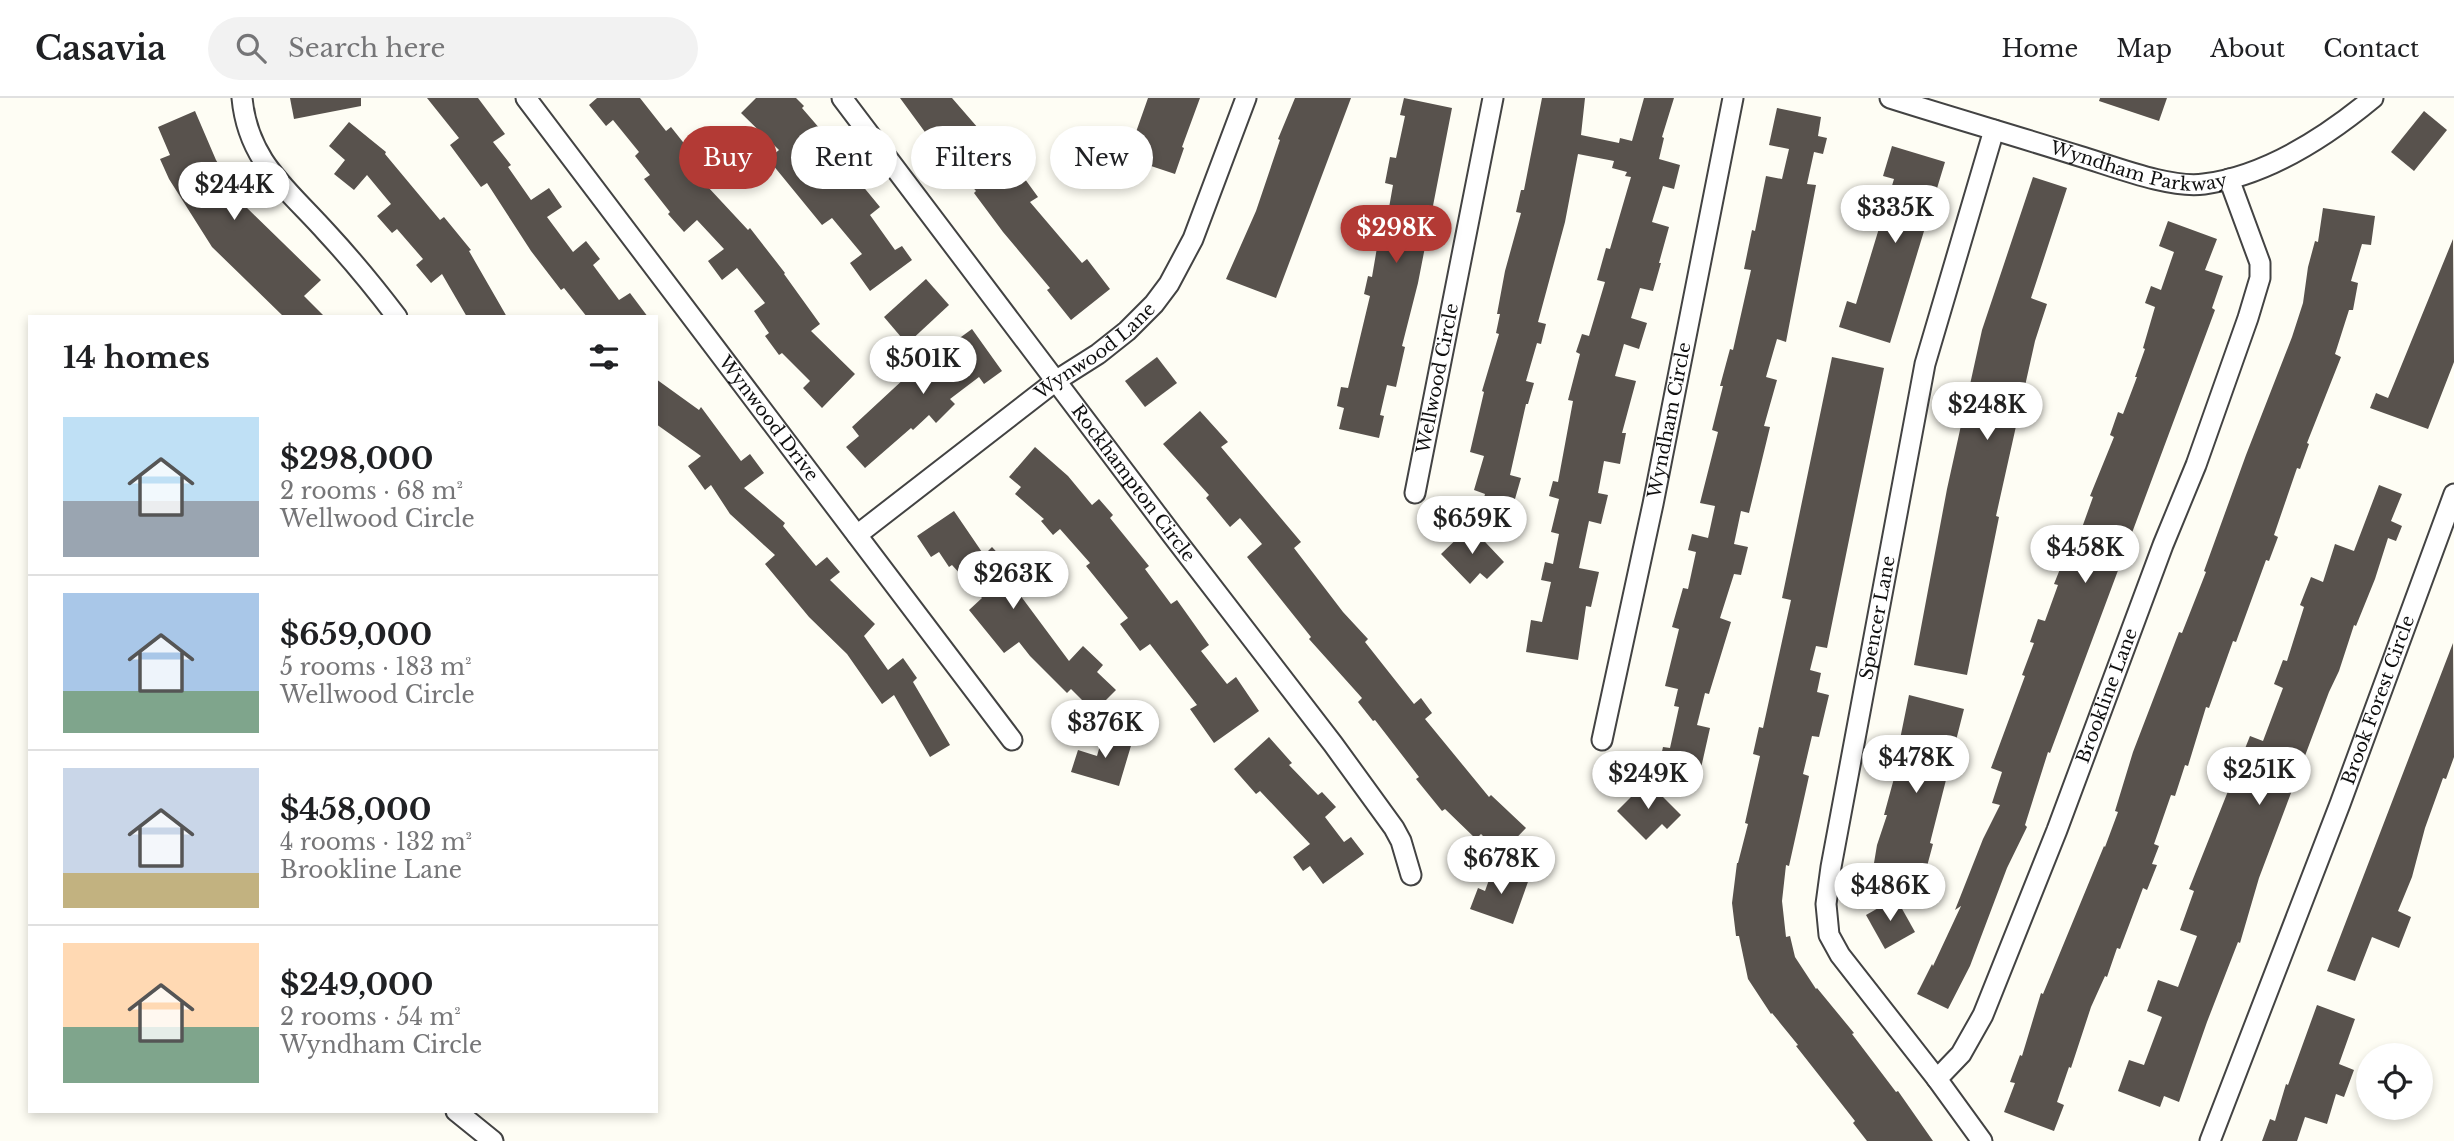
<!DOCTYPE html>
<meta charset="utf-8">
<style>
:root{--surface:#fff;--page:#f2f2f2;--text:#202124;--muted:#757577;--line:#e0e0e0;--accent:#b33a35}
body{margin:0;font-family:"Libre Baskerville",serif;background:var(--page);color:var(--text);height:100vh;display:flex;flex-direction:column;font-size:26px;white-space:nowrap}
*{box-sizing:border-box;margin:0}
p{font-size:23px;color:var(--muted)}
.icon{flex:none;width:38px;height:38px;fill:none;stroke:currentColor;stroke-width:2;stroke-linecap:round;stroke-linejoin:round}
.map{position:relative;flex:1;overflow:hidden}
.details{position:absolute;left:28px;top:217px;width:630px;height:798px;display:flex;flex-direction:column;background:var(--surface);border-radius:0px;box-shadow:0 4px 10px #0003}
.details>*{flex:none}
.guide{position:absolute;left:679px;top:28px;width:665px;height:63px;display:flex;gap:14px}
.tools{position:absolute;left:2356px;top:945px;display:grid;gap:14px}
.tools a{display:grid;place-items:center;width:77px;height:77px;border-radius:50%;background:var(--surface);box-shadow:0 4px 10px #0003;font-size:35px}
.price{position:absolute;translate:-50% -60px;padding:0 16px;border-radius:24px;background:#fff;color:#222;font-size:23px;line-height:46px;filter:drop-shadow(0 2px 4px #0008)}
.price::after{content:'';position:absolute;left:50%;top:42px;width:21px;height:16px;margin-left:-10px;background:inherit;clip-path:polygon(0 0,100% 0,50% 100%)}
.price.current{background:var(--accent);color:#fff}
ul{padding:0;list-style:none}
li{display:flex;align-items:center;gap:21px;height:175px;padding:0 35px}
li+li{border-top:2px solid var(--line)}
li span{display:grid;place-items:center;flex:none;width:196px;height:140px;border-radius:0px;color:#555}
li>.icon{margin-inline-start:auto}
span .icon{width:84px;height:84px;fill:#fffc;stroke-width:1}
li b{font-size:30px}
h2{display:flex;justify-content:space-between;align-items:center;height:84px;padding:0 35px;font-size:30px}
.tag{padding:0 24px;border-radius:32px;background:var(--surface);box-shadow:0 4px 10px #0003;font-size:24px;line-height:63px}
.tag.current{background:var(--accent);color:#fff}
header{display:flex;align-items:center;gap:42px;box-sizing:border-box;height:98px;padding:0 35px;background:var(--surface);border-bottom:2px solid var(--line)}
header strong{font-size:33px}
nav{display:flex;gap:38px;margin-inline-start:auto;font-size:24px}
.search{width:490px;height:63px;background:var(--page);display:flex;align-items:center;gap:18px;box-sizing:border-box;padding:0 24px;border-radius:38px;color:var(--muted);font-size:26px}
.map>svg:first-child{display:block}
</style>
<header>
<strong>Casavia</strong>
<div class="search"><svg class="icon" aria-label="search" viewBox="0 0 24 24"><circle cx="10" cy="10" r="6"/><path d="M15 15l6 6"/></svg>Search here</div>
<nav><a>Home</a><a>Map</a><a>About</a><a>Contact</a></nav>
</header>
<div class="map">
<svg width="2454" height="1043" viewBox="0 0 2454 1043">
<rect width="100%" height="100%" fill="#fefdf4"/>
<!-- building -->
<g fill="#58524d">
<polygon points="290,0 361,0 361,8 294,21"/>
<polygon points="427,0 478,0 505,36 493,44 511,67 508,69 531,102 549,90 562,109 547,119 573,154 586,143 600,161 593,167 619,202 630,195 648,219 587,219 564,190 561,192 531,153 487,85 481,89 450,47 459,40"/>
<polygon points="597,0 640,0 666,33 671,29 702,68 694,74 748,132 750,130 785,175 784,176 820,226 811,233 855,276 822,310 803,290 810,283 782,255 779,257 765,238 769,235 754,213 765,205 737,170 722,182 708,163 724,151 697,122 684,134 668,116 670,114 644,81 650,77 635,58 639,54 613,22 606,28 589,7"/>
<polygon points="756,0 796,0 804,8 802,10 827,39 820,45 847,79 852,75 880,109 870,117 895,152 902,148 912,162 870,193 850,165 862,156 832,120 822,127 768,61 779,52 741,15"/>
<polygon points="900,0 952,0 1011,68 1014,66 1038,99 1030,104 1082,165 1087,161 1110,191 1071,222 1047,192 1050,190 1003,134 974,95 976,93 933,45"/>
<polygon points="1148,0 1200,0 1182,49 1184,50 1175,76 1124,59 1133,33 1136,34"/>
<polygon points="1295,0 1351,0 1276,200 1226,181 1256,113 1280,42 1278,41"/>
<polygon points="1404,0 1452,10 1418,185 1402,248 1405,249 1396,289 1387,287 1380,317 1384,318 1379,340 1339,331 1344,310 1337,308 1341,289 1348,290 1370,198 1364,196 1368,178 1372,179 1382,120 1387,121 1393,87 1385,85 1390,59 1396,60 1405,18 1400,17"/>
<polygon points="1542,0 1585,0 1581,37 1619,45 1620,40 1632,43 1644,0 1674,0 1662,39 1664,40 1659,61 1680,67 1674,91 1663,88 1652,124 1669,129 1659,165 1661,165 1653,193 1640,190 1631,220 1647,225 1639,251 1624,246 1615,278 1636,283 1622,335 1626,335 1620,366 1604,363 1598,395 1608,397 1601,426 1589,423 1579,470 1599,474 1591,509 1586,508 1578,562 1526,554 1531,522 1542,524 1551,484 1541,482 1545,464 1553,466 1559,436 1551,434 1559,401 1549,398 1553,383 1558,384 1573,303 1568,302 1580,256 1576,254 1582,236 1589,238 1605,184 1597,182 1606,150 1610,151 1631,79 1625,78 1627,74 1612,70 1614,63 1578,56 1565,124 1538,224 1546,226 1541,246 1537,245 1526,283 1534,285 1528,306 1526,306 1510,377 1521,380 1507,429 1478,421 1485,396 1474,392 1484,358 1470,354 1484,294 1482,293 1499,236 1496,235 1500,216 1497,216 1505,173 1521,115 1516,114 1521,92 1524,92"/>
<polygon points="2100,0 2167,0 2159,23 2099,3"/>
<polygon points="1777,10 1821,19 1818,38 1827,40 1823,56 1814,54 1807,86 1816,87 1786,244 1777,241 1766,279 1777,282 1764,328 1770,329 1749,415 1741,413 1734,446 1748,449 1741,477 1734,476 1720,520 1731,524 1709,596 1705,595 1697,627 1710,630 1699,679 1658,671 1663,649 1670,650 1679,609 1674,608 1678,591 1665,588 1679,531 1672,529 1683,490 1688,491 1696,454 1688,452 1692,436 1708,440 1715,408 1700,405 1718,334 1712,332 1723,288 1720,288 1730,251 1733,252 1751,172 1744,171 1752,132 1755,133 1766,78 1782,81 1789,51 1769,47"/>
<polygon points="195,13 216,62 244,107 321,182 304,198 325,219 284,219 212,149 169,81 160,61 170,57 158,29"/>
<polygon points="2424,13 2447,32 2414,73 2391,54"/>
<polygon points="349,24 386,54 385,56 440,122 444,119 471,152 469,153 507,219 467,219 442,176 431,185 416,167 423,161 397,131 392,135 377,118 391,106 367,77 354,92 334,76 345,62 329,48"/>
<polygon points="1892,48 1945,64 1890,245 1839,229 1847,203 1856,206 1894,81 1883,78"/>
<polygon points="2033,79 2067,90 2031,200 2047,206 2035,243 1996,418 1999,419 1967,577 1914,567 1947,391 1982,232"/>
<polygon points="2323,110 2375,118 2371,147 2362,146 2351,183 2358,185 2353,212 2349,212 2335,256 2341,259 2307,345 2309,346 2300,371 2297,370 2274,437 2278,439 2269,463 2266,462 2236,544 2233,543 2209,610 2206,609 2188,668 2185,667 2175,698 2171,697 2154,746 2159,748 2152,766 2157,767 2147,792 2143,790 2120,851 2117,850 2107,879 2105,878 2091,909 2071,970 2069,969 2057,1004 2064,1007 2054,1033 2004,1014 2015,985 2010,984 2020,957 2022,958 2041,895 2043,896 2104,748 2105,749 2118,714 2115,713 2133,654 2179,534 2182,535 2206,474 2204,473 2246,357 2292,239 2303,205 2308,169 2315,143 2318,144"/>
<polygon points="2168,123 2217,141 2205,172 2223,178 2212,210 2215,212 2050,655 2048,654 2025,727 2027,729 2007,770 1970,868 1948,911 1917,896 1932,866 1933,868 1961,808 1955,812 1983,741 2000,707 1992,705 2002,674 1991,670 2025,578 2022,577 2034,545 2030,544 2038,521 2045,523 2058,487 2054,486 2064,461 2070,463 2093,399 2090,398 2114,339 2110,337 2118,314 2123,316 2137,279 2135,279 2145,251 2143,250 2155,209 2145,205 2151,188 2161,192 2174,154 2159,148"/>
<polygon points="2453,141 2454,264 2428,331 2370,310 2376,295 2388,300 2393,288"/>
<polygon points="926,181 949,207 907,246 884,219"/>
<polygon points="972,231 1002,273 984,286 979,279 950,301 955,306 936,325 929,317 913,332 911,330 865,370 846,349 859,338 852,329 906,279"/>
<polygon points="1157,259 1177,285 1145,309 1125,283"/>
<polygon points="1832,259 1884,270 1827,550 1816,548 1810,572 1821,575 1817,594 1829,597 1819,639 1812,638 1803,676 1809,678 1789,768 1786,767 1782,803 1786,839 1790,838 1795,859 1816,891 1817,890 1854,935 1852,936 1896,994 1898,993 1933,1043 1867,1043 1853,1025 1855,1023 1796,948 1798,947 1772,915 1771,916 1748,881 1739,838 1736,838 1732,805 1737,765 1738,765 1748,726 1745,725 1760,658 1753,656 1759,629 1763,630 1791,502 1782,500"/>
<polygon points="656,281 699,312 701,309 741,363 750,356 764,375 744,390 785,425 783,428 816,468 827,459 840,474 830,482 875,526 864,538 888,572 903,560 917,580 913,584 950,647 930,659 894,597 882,606 847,556 809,519 765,466 775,457 730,416 711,387 705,392 688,368 701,358 656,326"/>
<polygon points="1200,313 1228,344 1221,349 1301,444 1294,450 1343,514 1368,541 1365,544 1414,606 1421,600 1432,615 1425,621 1489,699 1491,697 1526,730 1501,756 1481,736 1476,741 1445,711 1442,713 1416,681 1419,679 1375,622 1373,623 1358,604 1362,600 1309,541 1311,539 1247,459 1262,446 1240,420 1230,429 1206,400 1209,397 1163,346"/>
<polygon points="1035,349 1068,378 1092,407 1099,401 1113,417 1110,420 1149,468 1145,471 1171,506 1177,502 1209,547 1201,553 1227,586 1236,579 1259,613 1214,645 1190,611 1197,607 1150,546 1140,553 1120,526 1128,520 1086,468 1090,465 1060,431 1053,437 1041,423 1044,421 1015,396 1021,389 1009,379"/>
<polygon points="2379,387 2402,396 2391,423 2402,428 2396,443 2388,440 2375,481 2356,528 2354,527 2339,573 2329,594 2259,780 2240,845 2238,844 2207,924 2179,1004 2164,998 2160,1009 2118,993 2129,962 2144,967 2162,919 2147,913 2158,882 2178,889 2197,838 2180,832 2194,793 2189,791 2250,638 2263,643 2283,590 2274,586 2283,562 2287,563 2304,509 2300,507 2311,479 2323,484 2335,446 2354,453"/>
<polygon points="954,413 984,457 992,449 1029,489 1020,497 1069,563 1083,548 1103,567 1097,574 1116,592 1094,614 1071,591 1067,595 1030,558 1019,544 1004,555 969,512 982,500 952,467 949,469 939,454 931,459 917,438"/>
<polygon points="1470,428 1504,464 1487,481 1480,475 1470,486 1441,456"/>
<polygon points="2453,545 2454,659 2446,681 2443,680 2425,730 2412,779 2398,813 2411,819 2399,850 2372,839 2355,883 2327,873"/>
<polygon points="1909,597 1964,611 1930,745 1933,746 1919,798 1870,789 1877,747 1887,717 1884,717 1896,673 1900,652 1898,651"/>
<polygon points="1104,633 1133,641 1119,688 1071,674 1078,652 1097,658"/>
<polygon points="1269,639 1292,665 1289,667 1318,697 1322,694 1336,709 1325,719 1344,744 1351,739 1364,756 1323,786 1310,768 1303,773 1293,759 1310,746 1260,693 1256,696 1234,671"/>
<polygon points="1647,683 1681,717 1667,731 1662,726 1646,742 1617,713"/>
<polygon points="1494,768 1529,781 1513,826 1470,811 1478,790 1485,793"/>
<polygon points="1896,800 1915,834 1885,851 1866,817"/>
<polygon points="2317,907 2355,921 2339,966 2354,972 2344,999 2336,996 2327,1026 2305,1019 2297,1043 2262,1043 2270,1021 2275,1023 2286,986 2288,987"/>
</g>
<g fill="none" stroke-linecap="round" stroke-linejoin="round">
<!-- minor casing -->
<g stroke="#434343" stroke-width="23">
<g id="minor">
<path d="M242,0c6,64 46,91 85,135 25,27 48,55 70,84"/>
<path id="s1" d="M526,0l486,642"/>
<path id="s2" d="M842,0l331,438 160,208 61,84 7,13 10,34"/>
<path id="s3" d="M1890,0c63,20 126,38 189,58 34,10 91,33 125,28 62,-8 122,-47 169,-86"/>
<path id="s4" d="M1415,395l78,-395"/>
<path id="s5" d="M857,437l200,-155 41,-26 29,-23 27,-27 15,-20 24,-45 53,-141"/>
<path id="s6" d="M1602,642l51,-236 80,-406"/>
<path id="s7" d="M1937,981l24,-25 22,-39 74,-185 106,-285 33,-80 52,-147 12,-40v-15l-31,-84"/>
<polyline points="456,1013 493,1043"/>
<path id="s8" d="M1982,1043l-45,-62 -97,-124 -11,-20 -3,-31 5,-37 94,-503 69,-234"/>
<path id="s9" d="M2210,1043l130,-337 114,-310"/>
</g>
</g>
<!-- minor -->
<use href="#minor" stroke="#fff" stroke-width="19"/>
</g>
<g text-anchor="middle" stroke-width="7" stroke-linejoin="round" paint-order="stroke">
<!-- street labels -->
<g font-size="18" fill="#101010" stroke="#fff">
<text dy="6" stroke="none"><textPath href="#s3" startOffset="259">Wyndham Parkway</textPath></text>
<text dy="6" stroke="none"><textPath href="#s5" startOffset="301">Wynwood Lane</textPath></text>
<text dy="6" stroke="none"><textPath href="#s4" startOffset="117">Wellwood Circle</textPath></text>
<text dy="6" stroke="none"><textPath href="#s1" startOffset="402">Wynwood Drive</textPath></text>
<text dy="6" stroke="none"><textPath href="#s6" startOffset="327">Wyndham Circle</textPath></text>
<text dy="6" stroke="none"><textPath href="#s2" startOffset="483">Rockhampton Circle</textPath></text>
<text dy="6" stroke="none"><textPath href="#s8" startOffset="579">Spencer Lane</textPath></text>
<text dy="6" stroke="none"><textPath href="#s7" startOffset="422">Brookline Lane</textPath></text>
<text dy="6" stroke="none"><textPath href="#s9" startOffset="472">Brook Forest Circle</textPath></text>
</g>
</g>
</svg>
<div class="tools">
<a><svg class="icon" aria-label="locate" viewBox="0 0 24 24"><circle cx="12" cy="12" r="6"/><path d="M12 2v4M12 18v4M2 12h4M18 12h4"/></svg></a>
</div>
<b class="price" style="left:234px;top:124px">$244K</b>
<b class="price" style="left:1895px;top:147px">$335K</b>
<b class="price current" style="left:1396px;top:167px">$298K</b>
<b class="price" style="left:923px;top:298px">$501K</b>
<b class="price" style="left:1987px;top:344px">$248K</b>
<b class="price" style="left:1472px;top:458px">$659K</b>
<b class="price" style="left:2085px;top:487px">$458K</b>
<b class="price" style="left:1013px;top:513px">$263K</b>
<b class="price" style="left:1105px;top:662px">$376K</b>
<b class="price" style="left:1916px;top:697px">$478K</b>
<b class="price" style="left:2259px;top:709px">$251K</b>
<b class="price" style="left:1648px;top:713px">$249K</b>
<b class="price" style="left:1501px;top:798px">$678K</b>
<b class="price" style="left:1890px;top:825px">$486K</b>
<div class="guide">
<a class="tag current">Buy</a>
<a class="tag">Rent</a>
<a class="tag">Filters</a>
<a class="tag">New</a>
</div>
<section class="details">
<h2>14 homes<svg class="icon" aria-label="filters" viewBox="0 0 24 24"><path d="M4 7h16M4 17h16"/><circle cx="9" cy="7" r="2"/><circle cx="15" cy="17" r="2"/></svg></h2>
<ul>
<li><span style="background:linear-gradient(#bfe0f5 60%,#9aa5b1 0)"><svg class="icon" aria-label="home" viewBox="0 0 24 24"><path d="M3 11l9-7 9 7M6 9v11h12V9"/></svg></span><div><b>$298,000</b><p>2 rooms · 68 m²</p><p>Wellwood Circle</p></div></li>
<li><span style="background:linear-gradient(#a9c7e8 70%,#7fa58c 0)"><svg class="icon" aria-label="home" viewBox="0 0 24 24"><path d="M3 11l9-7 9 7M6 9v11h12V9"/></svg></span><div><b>$659,000</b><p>5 rooms · 183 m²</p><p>Wellwood Circle</p></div></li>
<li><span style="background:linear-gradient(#c9d6e8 75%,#c2b280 0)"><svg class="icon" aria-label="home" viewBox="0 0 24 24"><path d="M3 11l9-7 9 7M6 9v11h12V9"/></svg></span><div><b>$458,000</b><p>4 rooms · 132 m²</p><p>Brookline Lane</p></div></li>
<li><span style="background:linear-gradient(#ffd9b3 60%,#7fa58c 0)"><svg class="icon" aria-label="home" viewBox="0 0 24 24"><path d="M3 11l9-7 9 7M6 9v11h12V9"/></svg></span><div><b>$249,000</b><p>2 rooms · 54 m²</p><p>Wyndham Circle</p></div></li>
</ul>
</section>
</div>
